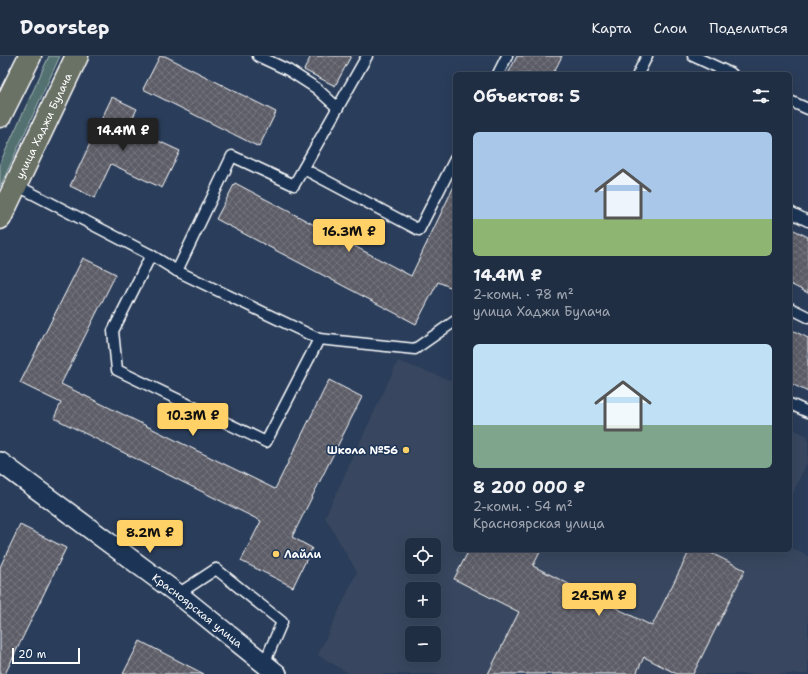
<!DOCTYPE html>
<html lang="ru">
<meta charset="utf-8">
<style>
:root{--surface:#202e44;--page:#2d3a4f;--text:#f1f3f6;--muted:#a2a8b2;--line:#3d4a5d;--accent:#ffd166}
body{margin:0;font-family:"Shantell Sans",sans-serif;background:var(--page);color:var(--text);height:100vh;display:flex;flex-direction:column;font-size:15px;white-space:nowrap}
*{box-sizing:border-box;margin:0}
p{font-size:13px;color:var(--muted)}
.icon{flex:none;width:22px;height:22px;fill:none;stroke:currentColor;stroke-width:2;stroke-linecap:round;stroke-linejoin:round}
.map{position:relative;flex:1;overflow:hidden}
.side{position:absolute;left:453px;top:16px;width:339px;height:480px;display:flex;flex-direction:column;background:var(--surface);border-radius:6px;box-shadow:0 4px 16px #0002,0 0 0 1px var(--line)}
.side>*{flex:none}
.controls{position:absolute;left:405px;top:482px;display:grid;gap:8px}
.controls a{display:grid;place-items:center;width:36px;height:36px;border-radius:6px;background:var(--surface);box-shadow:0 4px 16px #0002,0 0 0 1px var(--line);font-size:20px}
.scale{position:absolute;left:12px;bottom:10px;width:68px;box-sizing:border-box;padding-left:4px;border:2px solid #fff;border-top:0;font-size:11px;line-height:14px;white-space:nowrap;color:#fff;-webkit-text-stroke:3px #1d3557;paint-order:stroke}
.price{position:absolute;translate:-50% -34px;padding:0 9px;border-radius:4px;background:var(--accent);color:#111;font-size:13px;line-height:26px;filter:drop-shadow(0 1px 2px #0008)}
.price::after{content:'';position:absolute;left:50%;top:24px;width:12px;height:9px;margin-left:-6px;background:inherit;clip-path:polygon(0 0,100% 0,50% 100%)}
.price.active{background:#222;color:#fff}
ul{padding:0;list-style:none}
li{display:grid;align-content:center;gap:8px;height:212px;padding:0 20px}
li span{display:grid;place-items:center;height:124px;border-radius:6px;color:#555}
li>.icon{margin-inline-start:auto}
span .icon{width:72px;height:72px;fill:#fffc;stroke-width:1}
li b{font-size:17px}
h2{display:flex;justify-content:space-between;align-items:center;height:48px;padding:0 20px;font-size:17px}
header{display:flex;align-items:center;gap:24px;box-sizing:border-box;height:56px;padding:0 20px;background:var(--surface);border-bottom:1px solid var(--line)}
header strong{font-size:19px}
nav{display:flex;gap:22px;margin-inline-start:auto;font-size:14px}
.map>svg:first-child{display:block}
</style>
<header>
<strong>Doorstep</strong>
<nav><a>Карта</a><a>Слои</a><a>Поделиться</a></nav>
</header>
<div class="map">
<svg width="808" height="618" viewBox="0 0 808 618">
<defs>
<pattern id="building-cross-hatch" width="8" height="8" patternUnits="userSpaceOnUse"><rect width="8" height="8" fill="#5d5d67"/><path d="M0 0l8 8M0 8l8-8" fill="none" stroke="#75757e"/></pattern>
</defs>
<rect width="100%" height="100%" fill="#2a3d5a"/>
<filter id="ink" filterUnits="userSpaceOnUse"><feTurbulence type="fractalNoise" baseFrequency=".025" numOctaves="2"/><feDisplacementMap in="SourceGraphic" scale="8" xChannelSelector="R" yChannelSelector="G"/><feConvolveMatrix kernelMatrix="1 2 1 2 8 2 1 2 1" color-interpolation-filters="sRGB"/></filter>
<g filter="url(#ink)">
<!-- built -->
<g fill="#39475e" fill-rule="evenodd">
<path d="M398,305l57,21v168h335v-3l18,9v118h-458l-32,-19 39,-83 -32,-55zM412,489h22v22h-22zM412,533h22v22h-22zM412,577h22v22h-22z"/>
<polygon points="790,372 808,380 808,404 790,444"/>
</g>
<!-- green -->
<polygon fill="#527170" stroke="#a8b8b8" points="49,0 60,0 0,131 0,107"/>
<!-- building -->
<g fill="url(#building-cross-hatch)" stroke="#fff">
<polygon points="160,0 165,0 276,56 259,91 143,33"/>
<polygon points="311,0 351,0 335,30 304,14"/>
<polygon points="517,0 562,0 553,18 508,18"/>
<polygon points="112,41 137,53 128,71 180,95 162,132 111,108 95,142 70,130"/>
<polygon points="235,127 411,220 455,128 455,222 450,231 438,226 416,268 216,163"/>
<polygon points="790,172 808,181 808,237 790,228"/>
<polygon points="83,202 116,218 61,328 275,433 329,324 362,341 292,481 312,492 293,531 241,505 261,465 54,362 61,347 20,327"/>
<polygon points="790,273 808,282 808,336 790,327"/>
<polygon points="20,469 66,492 5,618 0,618 0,511"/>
<polygon points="469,494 541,494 533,510 652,570 690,494 705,494 745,514 693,618 677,618 644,601 636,618 488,618 519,556 454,523"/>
<polygon points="140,585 204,618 123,618"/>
</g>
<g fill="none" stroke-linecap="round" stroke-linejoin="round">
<!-- service casing -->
<g stroke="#fff" stroke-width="13">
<g id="service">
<polyline points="258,0 288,14 316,32 338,52"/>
<polyline points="693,0 732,18"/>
<polyline points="498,18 507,0"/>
<polyline points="638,18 647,0"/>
<polyline points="790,45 808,53"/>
<polyline points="304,113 419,174 455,103"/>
<polyline points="16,129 151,199 113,275 117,314 266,386 319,283 415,293 455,265"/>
<polyline points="790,156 808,165"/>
<polyline points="151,199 177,215 319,283"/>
<polyline points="177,215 232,100 294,129 367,0"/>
<polyline points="790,252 808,261"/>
<polyline points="790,348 808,356"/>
<polyline points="178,538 216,513 282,566 264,608"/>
</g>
</g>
<!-- minor casing -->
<g stroke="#fff" stroke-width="22">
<g id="minor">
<path id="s1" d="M0,406l178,132 99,80"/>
</g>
</g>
<!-- primary casing -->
<g stroke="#fff" stroke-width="25">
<g id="primary">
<polyline points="0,60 30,0"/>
<path id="s2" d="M0,162l77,-162"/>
</g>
</g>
<!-- service -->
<use href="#service" stroke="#1d3557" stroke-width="10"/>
<!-- minor -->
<use href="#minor" stroke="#1d3557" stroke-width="19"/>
<!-- primary -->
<use href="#primary" stroke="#6b7165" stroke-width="22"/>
</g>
</g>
<!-- markers -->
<g fill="#ffd166" stroke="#1d3557" stroke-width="1.5">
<circle cx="406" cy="394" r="4"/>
<circle cx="276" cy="498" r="4"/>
</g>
<g text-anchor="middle" stroke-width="3" stroke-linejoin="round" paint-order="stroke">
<!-- street labels -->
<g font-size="11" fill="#fff" stroke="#1d3557">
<text dy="4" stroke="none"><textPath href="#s2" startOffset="102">улица Хаджи Булача</textPath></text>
<text dy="4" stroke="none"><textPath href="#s1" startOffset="247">Красноярская улица</textPath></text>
</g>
<!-- poi labels -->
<g font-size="11" font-weight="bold" fill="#fff" stroke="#1d3557" text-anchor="end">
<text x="398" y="398">Школа №56</text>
<text x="284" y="502" text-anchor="start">Лайли</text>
</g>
</g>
</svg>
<div class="controls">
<a><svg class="icon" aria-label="locate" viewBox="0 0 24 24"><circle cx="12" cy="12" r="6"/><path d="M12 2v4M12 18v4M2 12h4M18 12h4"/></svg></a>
<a>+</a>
<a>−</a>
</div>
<div class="scale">20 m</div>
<b class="price active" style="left:123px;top:96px">14.4M ₽</b>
<b class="price" style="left:349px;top:197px">16.3M ₽</b>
<b class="price" style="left:193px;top:381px">10.3M ₽</b>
<b class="price" style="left:150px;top:498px">8.2M ₽</b>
<b class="price" style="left:599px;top:561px">24.5M ₽</b>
<section class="side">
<h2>Объектов: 5<svg class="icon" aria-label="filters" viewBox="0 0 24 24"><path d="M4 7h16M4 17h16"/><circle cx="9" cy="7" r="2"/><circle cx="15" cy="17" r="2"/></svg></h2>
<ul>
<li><span style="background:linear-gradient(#a9c7e8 70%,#8fb573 0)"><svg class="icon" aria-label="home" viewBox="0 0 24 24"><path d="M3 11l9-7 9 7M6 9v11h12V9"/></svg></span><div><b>14.4M ₽</b><p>2-комн. · 78 m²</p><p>улица Хаджи Булача</p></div></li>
<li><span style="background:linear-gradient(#bfe0f5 65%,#7fa58c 0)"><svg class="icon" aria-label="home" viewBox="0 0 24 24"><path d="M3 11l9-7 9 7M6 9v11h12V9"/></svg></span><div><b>8 200 000 ₽</b><p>2-комн. · 54 m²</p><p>Красноярская улица</p></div></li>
</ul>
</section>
</div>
